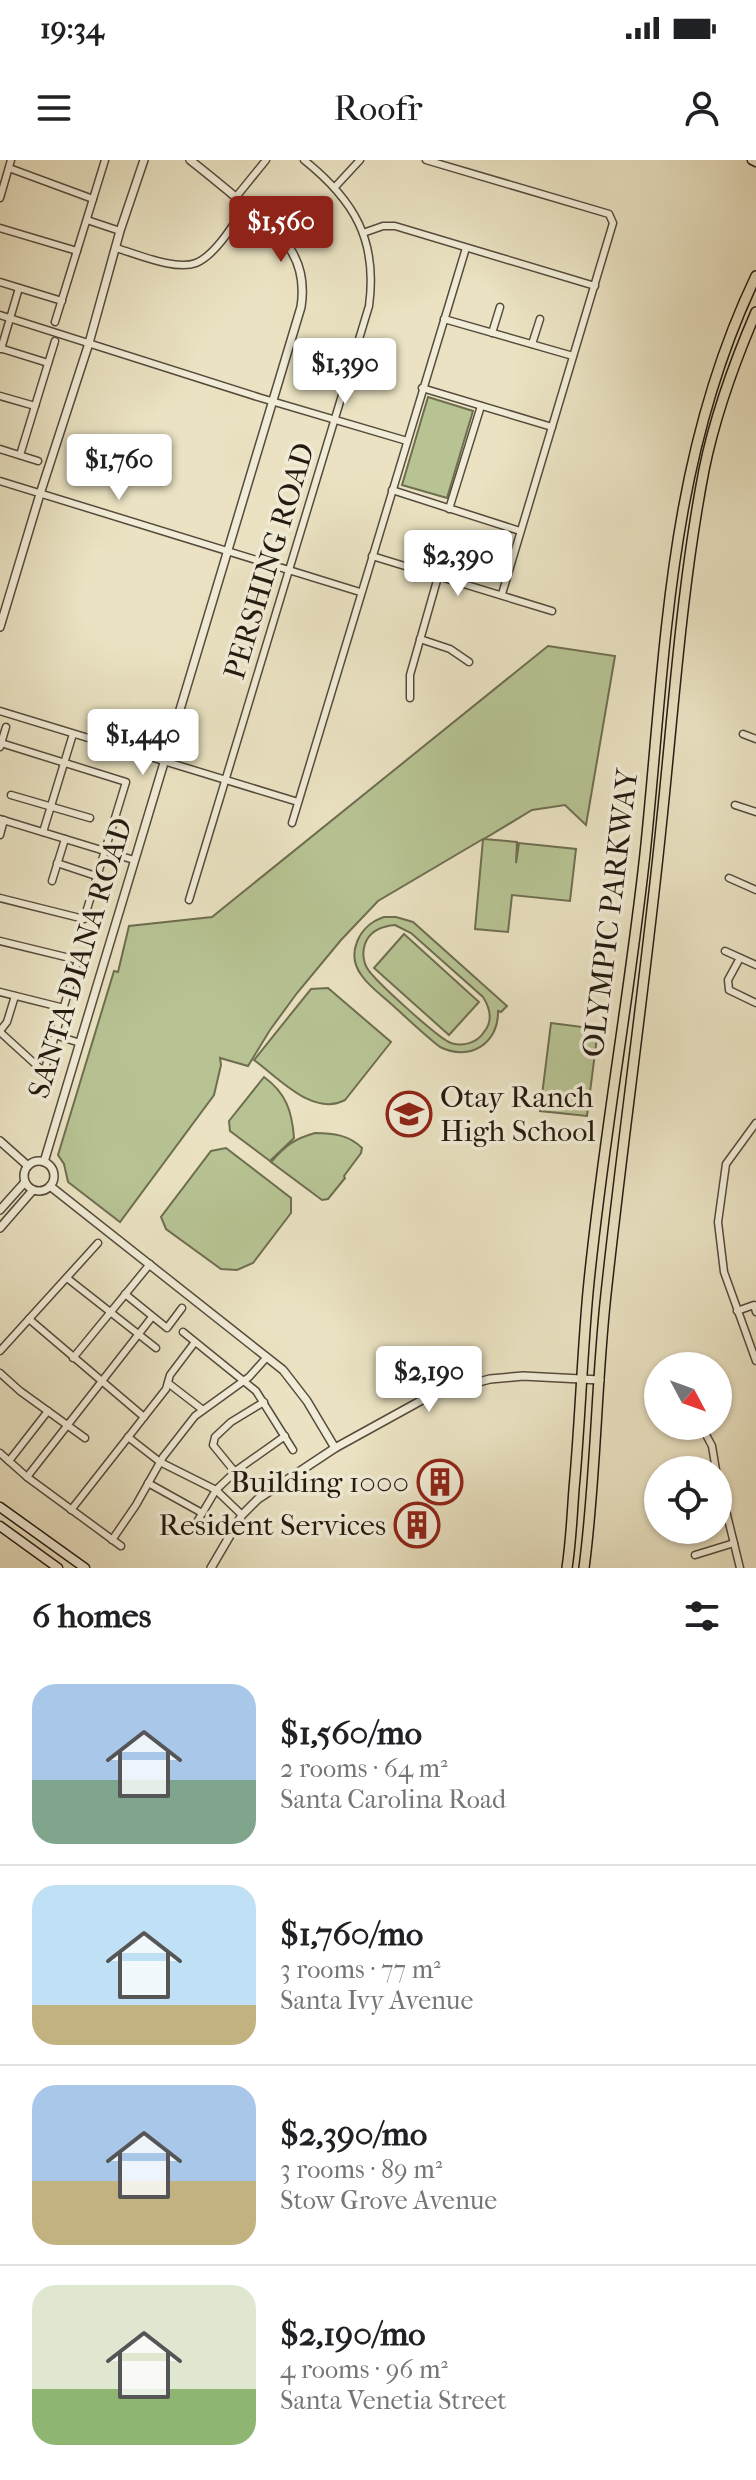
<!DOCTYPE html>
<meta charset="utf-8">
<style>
:root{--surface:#fff;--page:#f2f2f2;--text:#202124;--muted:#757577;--line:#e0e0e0;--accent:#8f2418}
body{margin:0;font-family:"IM FELL French Canon",serif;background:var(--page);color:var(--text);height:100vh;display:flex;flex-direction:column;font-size:30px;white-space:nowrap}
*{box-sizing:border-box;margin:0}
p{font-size:26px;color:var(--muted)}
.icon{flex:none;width:44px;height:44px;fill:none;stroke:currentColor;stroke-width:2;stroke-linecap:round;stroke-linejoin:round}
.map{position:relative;height:1408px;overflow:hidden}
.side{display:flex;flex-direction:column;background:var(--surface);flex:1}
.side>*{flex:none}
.needle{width:52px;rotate:131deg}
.controls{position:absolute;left:644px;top:1192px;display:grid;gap:16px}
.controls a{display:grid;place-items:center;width:88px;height:88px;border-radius:50%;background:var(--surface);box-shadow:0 2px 6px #0004;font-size:40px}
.price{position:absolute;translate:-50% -68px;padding:0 18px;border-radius:8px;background:#fff;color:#222;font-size:26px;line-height:52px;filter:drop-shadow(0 2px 4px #0008)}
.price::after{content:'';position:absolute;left:50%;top:48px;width:24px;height:18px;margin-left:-12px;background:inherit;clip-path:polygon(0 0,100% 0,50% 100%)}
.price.current{background:var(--accent);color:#fff}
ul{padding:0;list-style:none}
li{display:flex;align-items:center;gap:24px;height:200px;padding:0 32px}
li+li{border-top:2px solid var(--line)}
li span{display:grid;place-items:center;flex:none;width:224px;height:160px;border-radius:24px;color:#555}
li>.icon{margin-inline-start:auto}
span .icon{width:96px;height:96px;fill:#fffc;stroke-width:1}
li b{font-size:34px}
h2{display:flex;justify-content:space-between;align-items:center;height:96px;padding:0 32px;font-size:34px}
.status{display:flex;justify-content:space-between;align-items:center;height:56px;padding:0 40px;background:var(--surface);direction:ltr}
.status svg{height:22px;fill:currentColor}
header{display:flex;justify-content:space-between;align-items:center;height:104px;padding:0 32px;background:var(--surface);font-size:36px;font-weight:600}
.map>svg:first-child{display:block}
</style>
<div class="status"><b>19:34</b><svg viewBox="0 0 49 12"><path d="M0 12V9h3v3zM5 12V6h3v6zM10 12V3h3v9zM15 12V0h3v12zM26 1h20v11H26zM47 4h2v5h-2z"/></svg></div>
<header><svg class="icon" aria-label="menu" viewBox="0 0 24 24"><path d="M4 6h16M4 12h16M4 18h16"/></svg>Roofr<svg class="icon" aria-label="person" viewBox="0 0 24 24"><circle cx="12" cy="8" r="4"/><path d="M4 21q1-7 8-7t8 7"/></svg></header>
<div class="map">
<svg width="756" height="1408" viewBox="0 0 756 1408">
<rect width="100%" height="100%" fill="#eae2c2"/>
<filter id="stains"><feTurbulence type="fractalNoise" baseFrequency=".0025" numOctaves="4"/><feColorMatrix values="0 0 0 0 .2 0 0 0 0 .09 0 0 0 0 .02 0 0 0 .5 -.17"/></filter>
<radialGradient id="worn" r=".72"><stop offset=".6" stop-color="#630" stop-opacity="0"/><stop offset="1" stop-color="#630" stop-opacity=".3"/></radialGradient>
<!-- green -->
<g fill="#b7c393" stroke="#6e6e51" stroke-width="2" fill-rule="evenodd">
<polygon points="428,237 473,251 447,338 402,325"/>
<polygon points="548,486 615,496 586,665 565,645 532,650 484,679 517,682 516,703 519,683 576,689 570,741 512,735 508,772 475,769 483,679 378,741 341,780 297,833 270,870 248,906 220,898 221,905 214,935 120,1062 68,1022 64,1004 58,995 114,811 118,812 129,766 212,757"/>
<path d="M384,757h12l17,5 94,84 -6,6 -3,-1c1,32 -28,51 -58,36 -18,-14 -34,-30 -51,-45 -9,-8 -20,-16 -27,-26 -17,-22 -3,-51 22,-59zM395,765l16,8 72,64c7,11 10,24 1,35 -7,11 -21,15 -33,11 -12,-4 -78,-64 -84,-75 -5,-9 -5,-21 1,-30 6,-9 16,-12 27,-13z"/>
<polygon points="404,774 479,842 449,875 374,808"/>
<path d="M328,828l63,54 -46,58c-32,17 -66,-22 -91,-40l57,-71z"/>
<polygon points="551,863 598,869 587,956 540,951"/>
<path d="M264,917c22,16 28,34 30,61l-24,23 -40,-30 -1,-10z"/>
<path d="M315,973c18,0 34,2 47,15l-1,5 -17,23 1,2 -17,21 -6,1 -51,-38c15,-17 23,-23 44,-29z"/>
<polygon points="226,988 291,1038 291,1053 253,1103 237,1110 221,1109 166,1069 161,1057 211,991"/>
</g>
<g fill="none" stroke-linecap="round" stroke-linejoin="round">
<!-- minor casing -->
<g stroke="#564b3c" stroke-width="9">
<g id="minor">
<polyline points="426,0 609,54 613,63 502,434"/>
<polyline points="9,8 93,39"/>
<polyline points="335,27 360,0"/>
<polyline points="236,37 266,0"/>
<polyline points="0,38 11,0"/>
<polyline points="87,60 120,71"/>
<polyline points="0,68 77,91"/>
<polyline points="363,73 383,66 395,66 595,126"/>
<path d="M116,88c21,6 60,23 80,15 20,-8 39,-41 50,-58"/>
<polyline points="0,122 62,141"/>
<polyline points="0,155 261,238 407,281"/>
<polyline points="444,159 573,196"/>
<polyline points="55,162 105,0"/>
<polyline points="492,173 500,147"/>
<polyline points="532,184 540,159"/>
<polyline points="0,188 48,203"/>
<polyline points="1,189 19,128"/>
<polyline points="422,228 552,267"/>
<polyline points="0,236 35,246"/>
<polyline points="0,289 38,301"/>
<polyline points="20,295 55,181"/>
<polyline points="0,321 360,432"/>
<polyline points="392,330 520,371"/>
<polyline points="449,349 481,246"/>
<polyline points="372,396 552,451"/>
<polyline points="420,479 450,489 469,502"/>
<polyline points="410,538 410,515 438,417"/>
<polyline points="0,551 298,642"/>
<polyline points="743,574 756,579"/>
<polyline points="0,587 6,567"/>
<polyline points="11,635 90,658"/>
<polyline points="735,645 756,652"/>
<polyline points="0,659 134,700"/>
<polyline points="292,663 466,88"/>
<polyline points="43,672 73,574"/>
<polyline points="0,675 4,660"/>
<polyline points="57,703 99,717"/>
<polyline points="729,718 756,730"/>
<polyline points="52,721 65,679"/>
<polyline points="0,738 84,759 126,622 1,583"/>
<path d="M189,740l180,-594c9,-66 -15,-106 -65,-146"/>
<polyline points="0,781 78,800 44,912 0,872"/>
<polyline points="725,791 756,805"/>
<polyline points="740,798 728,820 729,830 756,843"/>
<polyline points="0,832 64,848"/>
<polyline points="0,871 7,862 15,836"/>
<polyline points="55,875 80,883"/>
<polyline points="756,963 726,1004 718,1062 724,1112 756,1201"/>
<polyline points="67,1118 156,1188"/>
<polyline points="125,1134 167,1168 182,1148"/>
<polyline points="737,1151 754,1145 756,1152"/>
<polyline points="29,1159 144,1257"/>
<polyline points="183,1172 256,1231 293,1290"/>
<polyline points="0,1191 98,1083"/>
<polyline points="73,1198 150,1104"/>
<polyline points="0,1213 20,1231 85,1278"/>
<polyline points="168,1223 203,1250"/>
<polyline points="703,1269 712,1286 716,1310"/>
<polyline points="128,1277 160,1302 216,1330 242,1355"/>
<polyline points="0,1293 27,1317 121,1386"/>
<polyline points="9,1301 48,1251"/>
<polyline points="235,1312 213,1285 215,1277 231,1262 264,1242"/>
<polyline points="27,1317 152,1157"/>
<polyline points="718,1318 740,1408"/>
<polyline points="148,1323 202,1353"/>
<polyline points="71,1350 166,1229 170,1215 195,1182"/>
<polyline points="194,1367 216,1330 237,1310 285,1276"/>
<polyline points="112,1380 136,1345 163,1297 195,1256 249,1217 267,1197"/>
<polyline points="695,1395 734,1383"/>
</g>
</g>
<!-- tertiary casing -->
<g stroke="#564b3c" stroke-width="10">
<g id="tertiary">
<polyline points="0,467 40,334 89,183 120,71 144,0"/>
<polyline points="0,981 28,1006"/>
<circle cx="39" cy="1016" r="15"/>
<path d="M44,1002l257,-855c8,-51 -21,-74 -57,-103 -18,-15 -36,-30 -54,-44"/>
<polyline points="50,1026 283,1210 307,1241 335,1288"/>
<polyline points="0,1050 25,1022"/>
<polyline points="0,1068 33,1030"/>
<polyline points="211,1408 242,1355 258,1339 335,1288 433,1234 490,1219 523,1216 600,1220"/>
</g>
</g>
<!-- secondary casing -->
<g stroke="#24190f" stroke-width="11">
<g id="secondary">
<polyline points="752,0 756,2"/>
<polyline points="0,1347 85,1408"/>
<polyline points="0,1366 58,1408"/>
</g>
</g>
<!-- primary casing -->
<g stroke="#24190f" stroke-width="12">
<g id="primary">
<path d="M567,1408c4,-26 5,-52 7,-79 6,-65 8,-131 14,-197 14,-146 41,-291 57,-438 21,-200 22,-392 111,-578"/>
<path d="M584,1408c12,-91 12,-183 22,-274 17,-158 40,-317 56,-476 12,-115 20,-234 42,-348 11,-54 30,-107 52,-158"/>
</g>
</g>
<!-- minor -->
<use href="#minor" stroke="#f1ecd7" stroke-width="6"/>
<!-- tertiary -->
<use href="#tertiary" stroke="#f1ecd7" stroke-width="7"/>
<!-- secondary -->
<use href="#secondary" stroke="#f1ecd7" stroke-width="8"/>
<!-- primary -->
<use href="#primary" stroke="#eae2c2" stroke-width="9"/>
</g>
<!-- icons -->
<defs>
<g id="school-ring" transform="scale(2.3)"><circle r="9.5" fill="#f1ecd7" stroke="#8f2418" stroke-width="1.5"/><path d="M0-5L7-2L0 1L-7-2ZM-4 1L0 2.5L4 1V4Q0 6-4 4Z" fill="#8f2418"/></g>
<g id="building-ring" transform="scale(2.3)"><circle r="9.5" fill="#f1ecd7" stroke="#8f2418" stroke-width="1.5"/><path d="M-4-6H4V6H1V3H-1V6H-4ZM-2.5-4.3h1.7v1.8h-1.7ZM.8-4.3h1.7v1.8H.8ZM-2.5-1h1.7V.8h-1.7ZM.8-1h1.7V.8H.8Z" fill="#8f2418"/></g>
</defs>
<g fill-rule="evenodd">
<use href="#school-ring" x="409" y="954"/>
<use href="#building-ring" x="440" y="1322"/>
<use href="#building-ring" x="417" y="1365"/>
</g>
<g text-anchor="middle" stroke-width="7" stroke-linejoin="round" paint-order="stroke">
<!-- street labels -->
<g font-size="30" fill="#24190f" stroke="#f1ecd7">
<text transform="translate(269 401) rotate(-73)" y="10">PERSHING ROAD</text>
<text transform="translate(610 753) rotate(-83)" y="10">OLYMPIC PARKWAY</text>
<text transform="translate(80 798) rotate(-73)" y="10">SANTA DIANA ROAD</text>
</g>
<!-- poi labels -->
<g font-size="30" fill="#24190f" stroke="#f1ecd7" text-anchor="end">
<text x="440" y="947" text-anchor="start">Otay Ranch<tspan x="440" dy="34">High School</tspan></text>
<text x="409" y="1332">Building 1000</text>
<text x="386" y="1375">Resident Services</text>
</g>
</g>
<rect width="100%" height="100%" filter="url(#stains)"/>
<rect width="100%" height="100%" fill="url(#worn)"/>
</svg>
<div class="controls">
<a><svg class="needle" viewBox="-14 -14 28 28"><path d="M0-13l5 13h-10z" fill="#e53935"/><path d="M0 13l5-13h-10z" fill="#757577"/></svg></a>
<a><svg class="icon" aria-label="locate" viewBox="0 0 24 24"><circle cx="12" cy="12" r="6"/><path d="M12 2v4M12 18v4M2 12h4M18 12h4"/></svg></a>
</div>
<b class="price current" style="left:281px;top:104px">$1,560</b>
<b class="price" style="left:345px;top:246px">$1,390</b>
<b class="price" style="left:119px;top:342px">$1,760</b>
<b class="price" style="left:458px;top:438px">$2,390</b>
<b class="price" style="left:143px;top:617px">$1,440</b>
<b class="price" style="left:429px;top:1254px">$2,190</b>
</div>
<section class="side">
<h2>6 homes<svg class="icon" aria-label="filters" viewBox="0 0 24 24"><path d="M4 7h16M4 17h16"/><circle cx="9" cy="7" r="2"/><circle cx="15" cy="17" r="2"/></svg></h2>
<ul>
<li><span style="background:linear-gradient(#a9c7e8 60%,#7fa58c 0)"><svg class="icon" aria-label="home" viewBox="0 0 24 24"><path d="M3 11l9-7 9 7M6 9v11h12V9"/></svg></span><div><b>$1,560/mo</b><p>2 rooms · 64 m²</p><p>Santa Carolina Road</p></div></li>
<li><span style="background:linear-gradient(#bfe0f5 75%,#c2b280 0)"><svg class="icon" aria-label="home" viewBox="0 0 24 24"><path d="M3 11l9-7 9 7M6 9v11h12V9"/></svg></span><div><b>$1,760/mo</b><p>3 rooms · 77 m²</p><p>Santa Ivy Avenue</p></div></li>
<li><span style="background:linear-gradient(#a9c7e8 60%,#c2b280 0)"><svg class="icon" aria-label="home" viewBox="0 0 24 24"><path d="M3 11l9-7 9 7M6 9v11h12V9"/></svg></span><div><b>$2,390/mo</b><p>3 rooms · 89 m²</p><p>Stow Grove Avenue</p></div></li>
<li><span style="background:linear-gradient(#dfe7d0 65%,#8fb573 0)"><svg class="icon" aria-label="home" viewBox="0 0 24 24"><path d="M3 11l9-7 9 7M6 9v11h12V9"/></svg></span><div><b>$2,190/mo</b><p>4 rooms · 96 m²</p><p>Santa Venetia Street</p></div></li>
</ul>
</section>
